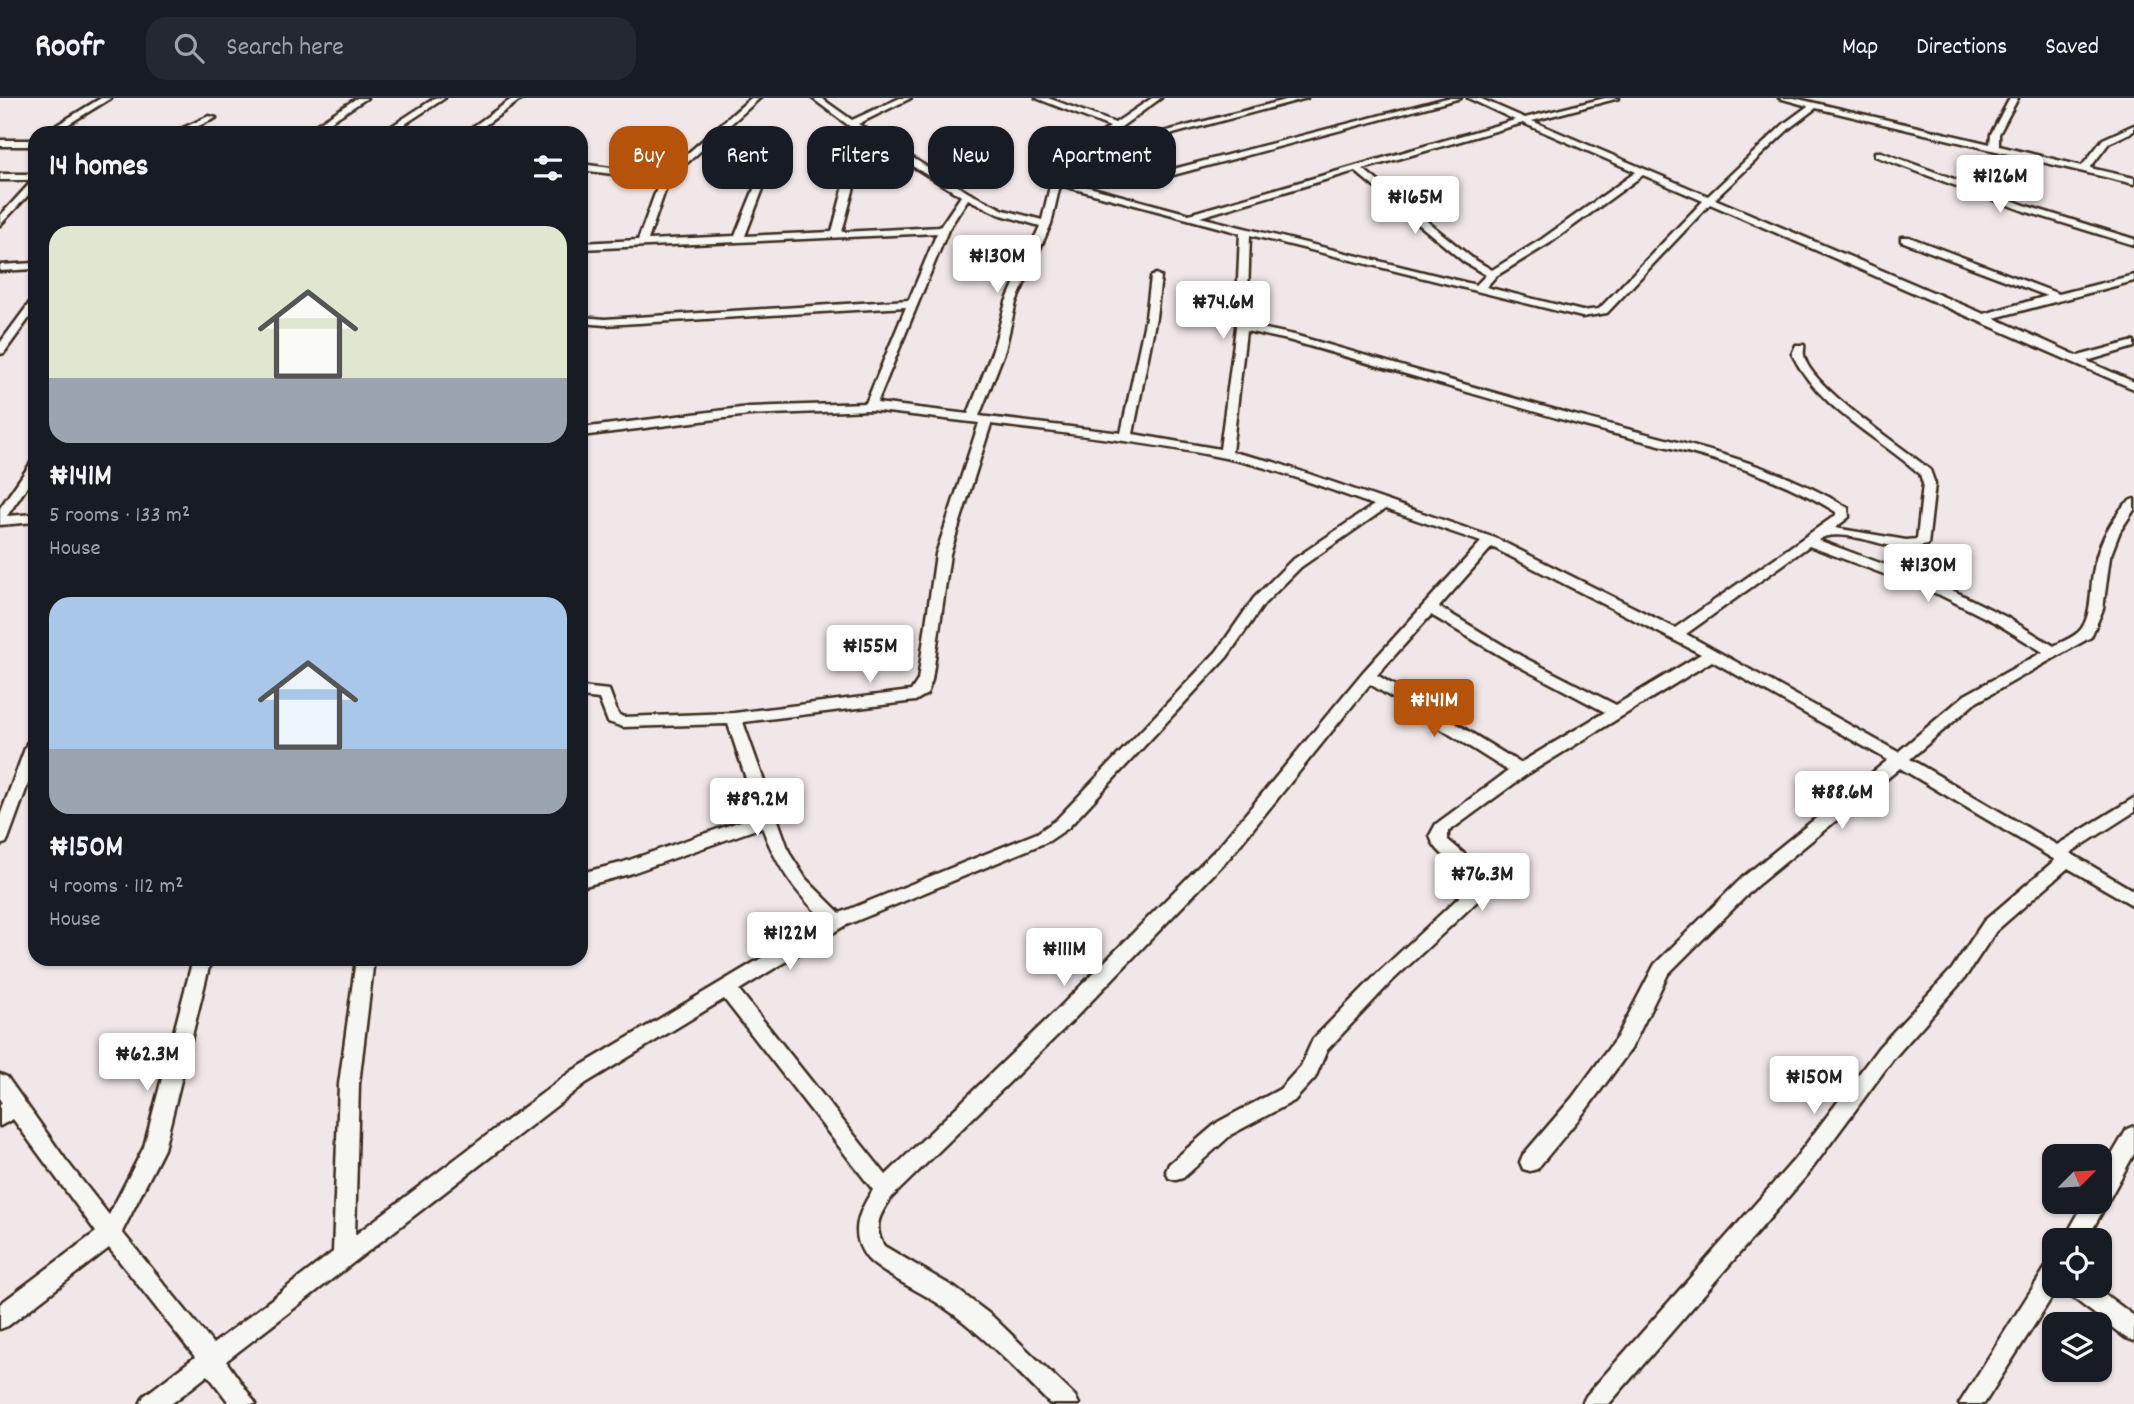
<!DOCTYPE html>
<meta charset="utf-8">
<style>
:root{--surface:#171b24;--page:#242831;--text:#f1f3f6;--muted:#9ea1a6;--line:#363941;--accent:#b45309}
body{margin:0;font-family:Dekko,sans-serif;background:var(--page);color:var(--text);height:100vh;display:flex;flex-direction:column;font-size:26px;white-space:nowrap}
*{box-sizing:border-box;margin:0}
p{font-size:23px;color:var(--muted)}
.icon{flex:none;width:38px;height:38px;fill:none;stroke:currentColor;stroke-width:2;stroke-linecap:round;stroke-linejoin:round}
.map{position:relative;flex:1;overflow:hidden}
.side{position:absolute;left:28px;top:28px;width:560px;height:840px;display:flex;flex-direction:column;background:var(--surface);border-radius:21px;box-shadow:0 2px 5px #0004}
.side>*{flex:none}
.hud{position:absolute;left:609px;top:28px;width:665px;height:63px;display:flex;gap:14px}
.needle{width:46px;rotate:66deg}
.fabs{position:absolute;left:2042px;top:1046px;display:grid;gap:14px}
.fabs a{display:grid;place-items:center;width:70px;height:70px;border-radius:14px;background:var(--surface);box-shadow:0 2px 5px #0004;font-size:35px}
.price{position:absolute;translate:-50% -60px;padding:0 16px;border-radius:7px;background:#fff;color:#222;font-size:23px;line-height:46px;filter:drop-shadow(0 2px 4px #0008)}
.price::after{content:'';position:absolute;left:50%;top:42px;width:21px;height:16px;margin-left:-10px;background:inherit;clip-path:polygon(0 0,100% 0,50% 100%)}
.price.on{background:var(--accent);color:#fff}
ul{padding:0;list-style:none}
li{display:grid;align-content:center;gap:14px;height:371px;padding:0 21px}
li span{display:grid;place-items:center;height:217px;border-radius:21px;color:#555}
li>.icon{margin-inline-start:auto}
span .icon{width:126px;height:126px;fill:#fffc;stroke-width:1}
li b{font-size:30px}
h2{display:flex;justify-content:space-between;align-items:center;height:84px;padding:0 21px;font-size:30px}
.tag{padding:0 24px;border-radius:21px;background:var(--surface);box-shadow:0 2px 5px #0004;font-size:24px;line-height:63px}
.tag.on{background:var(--accent);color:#fff}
header{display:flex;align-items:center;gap:42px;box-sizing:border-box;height:98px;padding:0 35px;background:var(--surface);border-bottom:2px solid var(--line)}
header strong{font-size:33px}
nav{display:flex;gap:38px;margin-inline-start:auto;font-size:24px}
.search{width:490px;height:63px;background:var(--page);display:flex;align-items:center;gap:18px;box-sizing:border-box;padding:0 24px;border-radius:21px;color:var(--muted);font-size:26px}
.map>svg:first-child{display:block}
</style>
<header>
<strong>Roofr</strong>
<div class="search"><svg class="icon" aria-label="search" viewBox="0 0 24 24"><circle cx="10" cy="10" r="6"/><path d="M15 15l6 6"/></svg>Search here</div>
<nav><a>Map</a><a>Directions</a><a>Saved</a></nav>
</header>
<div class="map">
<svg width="2134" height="1306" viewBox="0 0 2134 1306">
<rect width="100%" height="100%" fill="#f1e7e9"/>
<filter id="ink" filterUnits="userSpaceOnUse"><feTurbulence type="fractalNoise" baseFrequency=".0143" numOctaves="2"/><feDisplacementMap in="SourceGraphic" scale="14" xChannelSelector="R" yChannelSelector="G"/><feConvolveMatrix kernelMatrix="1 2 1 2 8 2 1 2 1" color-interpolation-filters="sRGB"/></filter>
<g filter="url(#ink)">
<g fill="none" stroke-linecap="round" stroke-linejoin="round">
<!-- minor casing -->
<g stroke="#3b2a1e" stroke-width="5">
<g id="minor">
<polygon points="101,0 111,0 54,35 44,35"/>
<polygon points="357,0 367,0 313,35 303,35"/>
<polygon points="435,0 445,0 391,35 381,35"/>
<polygon points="513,0 523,0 474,35 464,35"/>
<path d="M751,0h9l-91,81 -21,61 87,-4 32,-79 4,-3 4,3 -30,79 87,-4 23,-88 5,-10 -48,-36h9l31,22 48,-22h11l-53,26 111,69 35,17 38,10 9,-38 -6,-5 2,-6 63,-44 -74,-29h12l67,25 37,-25h9l-62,45 7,4 187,-49h14l-194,52 34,19 15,3 285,-74h14l-299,80 -21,-5 -48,-26 -38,27 4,5 130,35 326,-94 -47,-22h11l46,20 80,-20h14l-87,23 176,75 77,-73 23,-17 -29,-8h15l196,46 1,-10 19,-36h8l-19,36v12l83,20 21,-27 31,-14v6l-25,12 -19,25 44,10v6l-318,-76 -25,19 -76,72 269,115 63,-18 -146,-55v-4h8l150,57 75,-19v6l-140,37 84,38 56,-15v6l-47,14 47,21v7l-424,-185 -103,109 -25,4 -332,-82 -3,90 47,10c101,29 201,59 303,86 88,24 172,39 251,87l1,9 -14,11 71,12 11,-1 6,-55 -3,-10c-43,-38 -102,-66 -128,-120l4,-9h8c1,3 -1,6 0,10 4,31 101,93 126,115l5,14 -7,61c-7,1 -15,3 -23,3 -23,-1 -67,-22 -87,-8l132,49 56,28 48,29c9,-5 23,-10 28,-18 10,-15 8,-37 11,-54 3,-20 10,-39 22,-56 5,-8 10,-16 19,-19v11l-14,21 -10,26 -7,52 -12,28 -116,66 -65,56 147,86 77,-47v14l-64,41 64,38v15l-66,-38 -72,63 -32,48 -71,80 -85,115 -199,230h-27l4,-8 208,-236 85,-113 73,-78 32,-48 71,-61 -155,-92 -145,119 -87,87 -37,75 -45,61 -49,59 -7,2 -7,-2 -3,-7 3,-7 49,-57 45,-61 38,-73 88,-87 145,-117 -176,-99 -186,114 -78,57v8l35,30 6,18 -3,5 -94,88 -65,69 -12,28 -21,23 -62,33 -49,44 -7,2 -7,-2 -3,-7 3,-7 49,-42 62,-33 21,-23 12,-27 67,-68 91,-85c-5,-22 -36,-28 -41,-51l6,-11 72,-53 -138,-87 -139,172 -159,165 -180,176c-12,17 -20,29 -8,49l71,42 37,28 83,80 4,8h-29c-35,-35 -69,-72 -111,-100 -16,-11 -62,-33 -72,-46 -18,-23 -9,-46 6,-68l-149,-191 -138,84 -360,278 30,43h-26l-22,-29 -37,29h-31l4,-8 51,-39 -86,-109 -101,78 -8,3v-25l96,-72 -83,-113 -13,7v-21l2,-2 -2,-3v-26l7,3 58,82 44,56 35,-68 49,-188h18l-47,190 -42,83 91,112 120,-92 6,-168 17,-125h18l-15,125 -4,151 217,-164 253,-151c-30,-27 -49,-55 -63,-93l-133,47 -48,13v-14l40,-10 137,-48 -30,-91 -105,3 -15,-5 -9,-23 -18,-2v-10l28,3 9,24 5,3 111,-4 177,-22 7,-11 18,-126 43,-131 -109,-13 -121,5 -168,21v-8l168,-21 117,-4 40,-96 -301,18 -24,-2v-6l24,2 304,-19 28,-67 -356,16v-6l57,-3 22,-60 -79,-10v-6l82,11zM1523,25l113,49 -94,67 -50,31 -20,-12 -109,-89zM867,40l94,58 -21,31 -98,5zM1355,73l109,91 22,13 -10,10 -276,-68zM1643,77l60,26 -104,108 -17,2 -96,-24 10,-11 54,-33zM1060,87l180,48 -4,94 -16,122 -87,-15 23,-117 5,-40 -5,-3 -5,3 -5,40 -25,116 -142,-17 26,-66 11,-48 35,-78zM968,101l30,15 42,12 -34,76 -13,48 -25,64 -91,-11 71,-173zM1246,233l42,9c99,28 198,58 297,86 89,24 172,37 251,86v3l-161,113 -180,-90 -221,-76 -42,-10zM991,326c78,10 157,18 234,34 51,10 100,30 149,47l-83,56 -37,37 -37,53 -161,169 -19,13 -197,80 -34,-34 -16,-25 -47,-132 172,-21 12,-7 5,-14 18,-126zM1385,411l96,33 -118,130 -144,174 -161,163 -172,166 -147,-185 105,-64 205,-85 19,-13 159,-171 37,-53 37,-37zM1809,448l131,49 56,28 47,29 -78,43 -67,57 -212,-118zM1492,449l209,107 -85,51 -95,-49 -82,-49zM1431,517l80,47 94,50 -85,51 -143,-88z"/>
<polygon points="209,18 216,20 183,35 172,35"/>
<rect x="0" y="42" width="35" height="6"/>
<polygon points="1875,54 1881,54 2030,109 2134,141 2134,147 2024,113 1875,58"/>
<polygon points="0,76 35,76 35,90 0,127 0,118 33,82 0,82"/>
<polygon points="35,165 35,171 0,173 0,167"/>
<polygon points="35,202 35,212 4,255 0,256 0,245 31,203"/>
<polygon points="35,364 35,377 7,418 35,416 35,424 0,427 0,410 31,365"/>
<polygon points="35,639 35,667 8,741 6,745 0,747 0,718 27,645"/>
<polygon points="2134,1028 2134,1056 2086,1143 2063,1143 2085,1104 2100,1104 2100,1077 2127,1031"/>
<polygon points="2054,1165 2054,1188 2059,1188 1984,1306 1959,1306 2046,1169"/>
<polygon points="2065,1188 2094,1188 2134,1218 2134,1243 2126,1240 2068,1196"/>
</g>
</g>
<!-- minor -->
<use href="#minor" fill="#f6f6f2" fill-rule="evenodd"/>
</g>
</g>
</svg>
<div class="fabs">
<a><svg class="needle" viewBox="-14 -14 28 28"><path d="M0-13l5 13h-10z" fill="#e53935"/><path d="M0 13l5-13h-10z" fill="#9ea1a6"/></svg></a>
<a><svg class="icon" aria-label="locate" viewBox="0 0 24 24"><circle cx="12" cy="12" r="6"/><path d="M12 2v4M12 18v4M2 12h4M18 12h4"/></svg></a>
<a><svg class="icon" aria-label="layers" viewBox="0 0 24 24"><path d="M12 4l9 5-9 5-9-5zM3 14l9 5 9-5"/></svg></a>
</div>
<b class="price" style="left:2000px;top:117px">₦126M</b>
<b class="price" style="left:1415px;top:138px">₦165M</b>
<b class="price" style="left:997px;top:197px">₦130M</b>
<b class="price" style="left:1223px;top:243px">₦74.6M</b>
<b class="price" style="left:1928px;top:506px">₦130M</b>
<b class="price" style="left:870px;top:587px">₦155M</b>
<b class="price on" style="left:1434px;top:641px">₦141M</b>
<b class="price" style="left:1842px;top:733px">₦88.6M</b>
<b class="price" style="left:757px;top:740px">₦89.2M</b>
<b class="price" style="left:1482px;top:815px">₦76.3M</b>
<b class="price" style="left:790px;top:874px">₦122M</b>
<b class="price" style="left:1064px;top:890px">₦111M</b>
<b class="price" style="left:147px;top:995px">₦62.3M</b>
<b class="price" style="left:1814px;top:1018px">₦150M</b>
<div class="hud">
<a class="tag on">Buy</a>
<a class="tag">Rent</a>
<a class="tag">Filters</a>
<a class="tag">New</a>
<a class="tag">Apartment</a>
</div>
<section class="side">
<h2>14 homes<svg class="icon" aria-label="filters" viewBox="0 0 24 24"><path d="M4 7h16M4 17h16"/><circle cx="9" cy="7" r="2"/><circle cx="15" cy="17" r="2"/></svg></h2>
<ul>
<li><span style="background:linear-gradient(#dfe7d0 70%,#9aa5b1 0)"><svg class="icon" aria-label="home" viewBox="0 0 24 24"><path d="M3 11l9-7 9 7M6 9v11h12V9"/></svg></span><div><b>₦141M</b><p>5 rooms · 133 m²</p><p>House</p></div></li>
<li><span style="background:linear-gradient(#a9c7e8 70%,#9aa5b1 0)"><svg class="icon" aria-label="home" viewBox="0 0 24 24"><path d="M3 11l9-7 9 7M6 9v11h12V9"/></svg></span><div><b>₦150M</b><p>4 rooms · 112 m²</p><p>House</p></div></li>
</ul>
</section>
</div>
